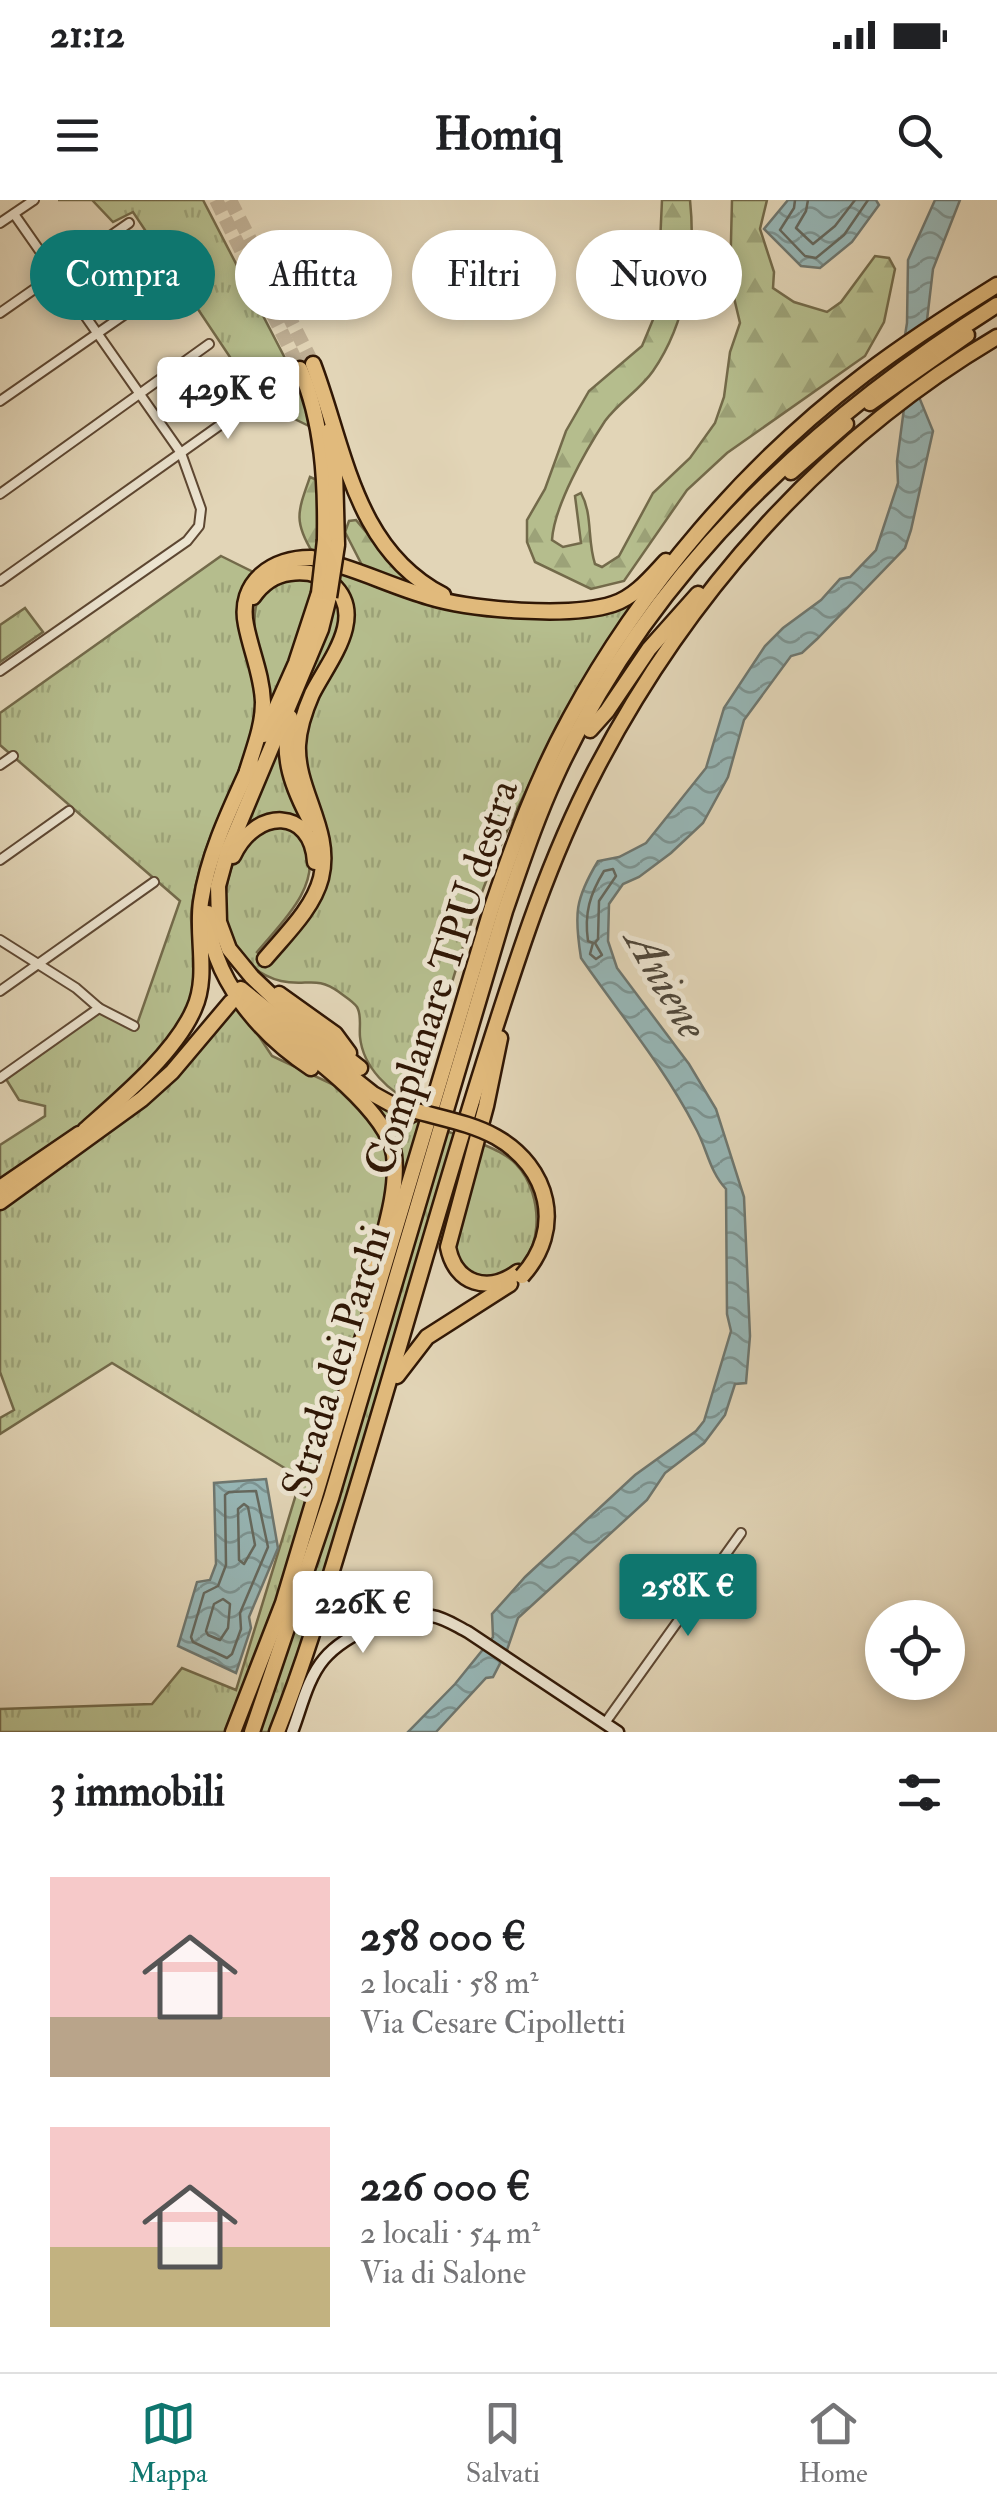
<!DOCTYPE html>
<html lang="it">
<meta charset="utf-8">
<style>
:root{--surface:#fff;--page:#f6f6f6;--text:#202124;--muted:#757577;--line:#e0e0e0;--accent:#0f766e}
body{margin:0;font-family:"IM FELL Double Pica",serif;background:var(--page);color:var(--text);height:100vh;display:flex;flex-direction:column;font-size:38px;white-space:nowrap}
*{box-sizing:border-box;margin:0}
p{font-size:32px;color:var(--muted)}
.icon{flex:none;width:55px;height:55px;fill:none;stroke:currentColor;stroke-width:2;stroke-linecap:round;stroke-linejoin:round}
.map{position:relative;height:1532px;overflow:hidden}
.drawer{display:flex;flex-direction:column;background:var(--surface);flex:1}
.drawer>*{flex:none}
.top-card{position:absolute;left:30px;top:30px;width:938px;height:90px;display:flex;gap:20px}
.controls{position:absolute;left:865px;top:1400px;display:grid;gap:20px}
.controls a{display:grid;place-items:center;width:100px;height:100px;border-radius:50%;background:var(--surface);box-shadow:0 5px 15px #0003;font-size:50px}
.price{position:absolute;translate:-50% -85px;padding:0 22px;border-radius:10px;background:#fff;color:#222;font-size:32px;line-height:65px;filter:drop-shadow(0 2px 5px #0008)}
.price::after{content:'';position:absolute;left:50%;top:60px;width:30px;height:22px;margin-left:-15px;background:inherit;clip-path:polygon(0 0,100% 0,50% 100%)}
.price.current{background:var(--accent);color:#fff}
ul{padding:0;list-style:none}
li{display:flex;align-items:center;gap:30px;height:250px;padding:0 50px}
li span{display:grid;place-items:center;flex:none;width:280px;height:200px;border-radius:0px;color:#555}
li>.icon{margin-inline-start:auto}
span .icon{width:120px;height:120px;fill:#fffc;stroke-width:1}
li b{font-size:42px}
h2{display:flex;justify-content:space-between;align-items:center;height:120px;padding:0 50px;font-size:42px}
.tag{padding:0 35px;border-radius:45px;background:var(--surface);box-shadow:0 5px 15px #0003;font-size:35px;line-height:90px}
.tag.current{background:var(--accent);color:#fff}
.status{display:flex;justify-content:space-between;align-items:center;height:70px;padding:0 50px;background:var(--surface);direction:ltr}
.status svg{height:28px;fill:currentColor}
header{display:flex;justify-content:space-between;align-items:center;height:130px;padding:0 50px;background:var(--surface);font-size:45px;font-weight:700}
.dock{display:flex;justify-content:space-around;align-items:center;height:140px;border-top:2px solid var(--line);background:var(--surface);font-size:28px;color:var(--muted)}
.dock a{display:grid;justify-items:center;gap:5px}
.dock .current{color:var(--accent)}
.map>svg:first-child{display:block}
</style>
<div class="status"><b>21:12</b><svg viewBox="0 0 49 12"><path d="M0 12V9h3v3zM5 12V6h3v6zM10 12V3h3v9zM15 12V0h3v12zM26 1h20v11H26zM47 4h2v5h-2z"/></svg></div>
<header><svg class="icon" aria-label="menu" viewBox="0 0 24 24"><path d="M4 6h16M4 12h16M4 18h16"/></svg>Homiq<svg class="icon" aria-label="search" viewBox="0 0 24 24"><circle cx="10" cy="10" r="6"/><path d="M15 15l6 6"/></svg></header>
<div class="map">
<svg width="997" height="1532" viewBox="0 0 997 1532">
<defs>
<pattern id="grass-tufts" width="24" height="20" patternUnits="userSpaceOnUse" patternTransform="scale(2.5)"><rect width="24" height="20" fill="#b5bd8d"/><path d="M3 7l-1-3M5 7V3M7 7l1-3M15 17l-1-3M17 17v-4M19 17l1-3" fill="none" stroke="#9ca278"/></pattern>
<pattern id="forest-firs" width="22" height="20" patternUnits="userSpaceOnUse" patternTransform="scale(2.5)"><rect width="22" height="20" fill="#b5bd8d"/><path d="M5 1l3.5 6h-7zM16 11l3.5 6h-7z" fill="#9ca278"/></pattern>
<pattern id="water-waves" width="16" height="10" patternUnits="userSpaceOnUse" patternTransform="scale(2.5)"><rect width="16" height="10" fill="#97b7b7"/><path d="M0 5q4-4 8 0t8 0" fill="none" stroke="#7c9493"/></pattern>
</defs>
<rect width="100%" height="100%" fill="#e2d5b7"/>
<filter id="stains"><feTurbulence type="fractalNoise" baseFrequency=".002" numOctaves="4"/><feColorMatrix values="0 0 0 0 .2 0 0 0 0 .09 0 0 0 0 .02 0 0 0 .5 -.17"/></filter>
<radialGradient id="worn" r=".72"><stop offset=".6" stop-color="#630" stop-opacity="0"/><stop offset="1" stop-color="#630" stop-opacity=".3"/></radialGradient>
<!-- grass -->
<g fill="url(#grass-tufts)" stroke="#736a4a" stroke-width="2.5">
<polygon points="58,0 203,0 302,191 311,227 260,202 133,12 113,22 92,0"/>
<path d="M221,356l32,16c-38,43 4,82 3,129 0,56 -38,105 -53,157 -5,17 -12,42 -12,60 1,22 7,47 3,68 -16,81 -129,152 -194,194v-35l45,-29v-10l-26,-6 -13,-21 94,-67 35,18 45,-129 -180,-156v-32z"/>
<path d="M339,369l110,39 128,6 67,-21c-52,80 -103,159 -141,247 -37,84 -60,175 -87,263 -27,-10 -53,-36 -56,-66 -1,-10 2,-22 -3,-30 -4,-6 -13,-11 -18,-15 -23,-17 -33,-5 -58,-11 -39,-9 -60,-52 -55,-89 4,-34 15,-48 43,-67 19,3 31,4 38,23 14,39 -27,76 -50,104l11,10 55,-73 -19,-121 1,-44 38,-78z"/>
<path d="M284,377l31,1c-8,47 -29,91 -48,134 -2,-28 -21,-91 -8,-114 6,-10 15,-15 25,-21z"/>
<path d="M336,396c12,45 -17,62 -31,101 -8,23 -4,68 -6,94l-8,-73z"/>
<polygon points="25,408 43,432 0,462 0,425"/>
<polygon points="279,540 286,578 311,633 274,615 246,622"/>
<polygon points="237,803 272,856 398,915 467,938 354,1322 281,1532 0,1532 0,1509 152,1504 182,1468 236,1490 301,1278 112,1163 0,1234 0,1218 14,1210 0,1172 0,1005 145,902"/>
<path d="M482,944c12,5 24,10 34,20 29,30 31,101 -18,114 -7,2 -17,0 -24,0l-19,-19 -2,-7z"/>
</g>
<!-- forest -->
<g fill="url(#forest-firs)" stroke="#736a4a" stroke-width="2.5">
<path d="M662,0h28c6,57 -3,122 -37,171 -13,19 -34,31 -48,50 -19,29 -51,85 -53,119l11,7 18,-4 -6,-47 6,-3c12,22 6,47 14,71l7,3 17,-11 34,-63 37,-35 25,-35 9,-26 6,-45 10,-29 -10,-42 2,-81h35l-7,29 14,43 -1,16 21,14 33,10 14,-10 34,-46 14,2 6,11 -11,53 -19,34 -138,97 -40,37 -63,91 -33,8 -56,-27 -8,-20v-22l18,-31 21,-58 23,-40 53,-45 15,-36z"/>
<path d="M310,277l7,3v70l-4,3c-20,-32 -15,-42 -3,-76z"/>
<polygon points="356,320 397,369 432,396 365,371 345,332 349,321"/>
</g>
<!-- water -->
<g fill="url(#water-waves)" stroke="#6e7770" stroke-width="2.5">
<polygon points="788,0 876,0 879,5 852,42 820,68 801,66 764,29"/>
<path d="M935,0h25l-27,69 -8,68 1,26 -7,34 14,34 -22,99 -6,18 -88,91 -15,14 -11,3 -47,64 -16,57 -25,46 -32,30 -32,24 -16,7 -14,20 -1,37 9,27 72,96 27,45 28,88 6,139 -4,47 -11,1 -10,31 -21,28 -39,30 -18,27 -129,118 -11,32 -14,27 -7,1 -50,54h-28l47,-48 38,-47 -1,-23 33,-37 110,-102 61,-44 8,-10 27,-90 -4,-17 -1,-125c-17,-18 -19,-41 -31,-62 -31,-60 -76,-114 -114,-169 -7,-44 -6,-59 17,-97l21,-4 27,-14 60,-75 18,-60 41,-62 18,-18 38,-28 19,-21 10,-2 26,-27 22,-67 -1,-22 8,-60 -3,-47 5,-31 1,-63z"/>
<polygon points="266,1279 278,1348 249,1417 251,1428 236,1473 178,1446 197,1382 210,1380 216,1364 214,1283"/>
</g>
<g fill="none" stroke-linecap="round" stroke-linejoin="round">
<!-- shore -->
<g stroke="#64685e" stroke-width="2.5">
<polyline points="795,0 794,8 780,30 805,56 816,58 844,35 868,0"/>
<polyline points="808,0 806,11 796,28 813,44 835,26 855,0"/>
<path d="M613,669l3,7 -17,25 -1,38 -3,4 7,12 -6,4 -6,-5 3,-11 -5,-2c-4,-28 2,-47 16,-70z"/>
<polygon points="256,1291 268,1347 240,1413 241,1429 232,1454 227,1458 193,1442 191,1437 204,1393 218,1386 226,1365 225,1295 229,1292"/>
<polygon points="244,1304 248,1307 255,1345 244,1364 239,1360 238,1309"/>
<polygon points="223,1399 230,1404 228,1428 220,1440 208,1435 206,1431 214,1404"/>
</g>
<!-- highway-tunnel -->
<g stroke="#bfaf94" stroke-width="14" stroke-dasharray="14 7" stroke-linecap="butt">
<polyline points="216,0 300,169"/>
<polyline points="230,0 313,164"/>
<polyline points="235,798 265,759"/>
</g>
<!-- street casing -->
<g stroke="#5d4732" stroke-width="12">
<g id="street">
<polyline points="0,23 34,0"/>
<polyline points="0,113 129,23"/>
<polyline points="0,201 170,83"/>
<polyline points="0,294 209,144"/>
<polyline points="0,381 254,201"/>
<polyline points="0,471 187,341 199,326 201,309 181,253 14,14"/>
<polyline points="0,565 13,556"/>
<polyline points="0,660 69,611"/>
<polyline points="0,740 76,788 99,808 134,826"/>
<polyline points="0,791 154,682"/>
<polyline points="0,878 99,808"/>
<polyline points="605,1523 741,1333"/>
</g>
</g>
<!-- secondary casing -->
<g stroke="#311806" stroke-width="15">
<path id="secondary" d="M292,1532c9,-23 15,-53 32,-73 21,-25 75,-48 108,-43 13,2 24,10 36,16l150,100"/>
</g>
<!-- highway casing -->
<g stroke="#311806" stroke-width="19">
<g id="highway">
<path d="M313,164c32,84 41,185 130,231"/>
<path d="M300,169c23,53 26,113 25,171"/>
<polyline points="870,203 967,135"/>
<polyline points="329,231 335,271 337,345"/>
<polyline points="791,272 846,224"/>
<path d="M253,397c9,-13 20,-22 37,-24 15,-2 30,0 42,11 36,32 -4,78 -20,110 -7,16 -13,33 -14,51 -2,46 35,85 23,133 -8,31 -36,57 -56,81"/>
<polyline points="329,397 321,429 227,653 218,686 219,722 229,749 252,777 292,815 360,868"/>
<path d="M290,517c-10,40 3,72 22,107"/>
<polyline points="590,530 607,511 649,449 698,394"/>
<polyline points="264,535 296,463 319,393"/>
<path d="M247,571c7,-23 16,-45 16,-69 -1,-27 -12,-51 -17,-77 -9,-43 27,-68 66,-67 40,8 78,28 117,39 43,13 141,21 184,7 22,-7 38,-27 53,-43"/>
<path d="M233,656c23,-49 79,-48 82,6"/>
<path d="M208,713c2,64 52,122 103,155"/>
<polyline points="241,789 373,894 411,915"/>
<polyline points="279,794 335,834 349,853"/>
<path d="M249,808c40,31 138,97 145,147 5,39 -13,85 -21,123"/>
<path d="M500,838l-14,68 -38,141c7,37 40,47 70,25"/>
<path d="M85,930c36,-32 90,-77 109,-121 15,-33 2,-72 7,-107 7,-48 30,-95 50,-139"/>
<polyline points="0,988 79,934"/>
<polyline points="0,1002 142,899 172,872 231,802"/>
<polyline points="397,1176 427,1137 510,1084"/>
<path d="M233,1532l50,-129 209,-696c22,-65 45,-129 78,-189 71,-131 176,-254 295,-344 42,-32 87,-61 132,-89"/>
<path d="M252,1532l79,-234 174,-587c16,-46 31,-92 51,-135 92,-202 257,-355 441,-471"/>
<path d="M277,1532c27,-68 48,-138 69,-208 47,-152 89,-306 137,-458 32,-100 63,-201 112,-295 92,-177 229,-332 402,-434"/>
</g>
</g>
<!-- street -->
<use href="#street" stroke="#ece4d0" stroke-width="8"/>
<!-- secondary -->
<use href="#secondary" stroke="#ece4d0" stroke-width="10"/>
<!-- highway -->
<use href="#highway" stroke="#e1ba7c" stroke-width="14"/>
<!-- highway-bridge casing -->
<g stroke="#311806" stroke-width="19" stroke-linecap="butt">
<g id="highway-bridge">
<polyline points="319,393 325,340"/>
<polyline points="329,397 337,345"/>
<path d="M413,910c27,8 58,13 83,27 53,30 69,92 26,139"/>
</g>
</g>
<!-- highway-bridge -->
<use href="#highway-bridge" stroke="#e1ba7c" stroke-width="14"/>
</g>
<g text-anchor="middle" stroke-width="10" stroke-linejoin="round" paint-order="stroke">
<!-- street labels -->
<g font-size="42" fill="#311806" stroke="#ece4d0">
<text transform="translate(440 777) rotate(-72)" y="15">Complanare TPU destra</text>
<text transform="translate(335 1161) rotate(-73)" y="15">Strada dei Parchi</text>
</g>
<!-- water labels -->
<g font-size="45" font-style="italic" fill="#50483b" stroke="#ece4d0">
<text transform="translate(668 783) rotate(60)" y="16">Aniene</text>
</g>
</g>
<rect width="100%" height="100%" filter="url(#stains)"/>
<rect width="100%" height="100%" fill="url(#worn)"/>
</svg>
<div class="controls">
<a><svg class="icon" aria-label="locate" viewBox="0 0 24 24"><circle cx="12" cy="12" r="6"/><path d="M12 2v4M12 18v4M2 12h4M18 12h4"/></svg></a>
</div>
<b class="price" style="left:228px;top:242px">429K €</b>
<b class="price current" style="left:688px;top:1439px">258K €</b>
<b class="price" style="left:363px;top:1456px">226K €</b>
<div class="top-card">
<a class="tag current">Compra</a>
<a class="tag">Affitta</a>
<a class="tag">Filtri</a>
<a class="tag">Nuovo</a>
</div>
</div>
<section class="drawer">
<h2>3 immobili<svg class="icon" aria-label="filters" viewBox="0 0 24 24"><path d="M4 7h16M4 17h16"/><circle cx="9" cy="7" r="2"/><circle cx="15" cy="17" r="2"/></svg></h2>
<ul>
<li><span style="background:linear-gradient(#f6c9c9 70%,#b9a48a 0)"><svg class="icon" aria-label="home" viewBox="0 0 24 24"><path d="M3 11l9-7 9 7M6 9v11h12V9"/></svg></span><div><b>258 000 €</b><p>2 locali · 58 m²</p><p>Via Cesare Cipolletti</p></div></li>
<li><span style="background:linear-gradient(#f6c9c9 60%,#c2b280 0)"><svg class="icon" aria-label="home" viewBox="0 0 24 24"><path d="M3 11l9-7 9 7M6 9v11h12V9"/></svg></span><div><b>226 000 €</b><p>2 locali · 54 m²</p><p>Via di Salone</p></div></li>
</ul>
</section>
<nav class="dock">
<a class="current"><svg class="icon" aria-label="map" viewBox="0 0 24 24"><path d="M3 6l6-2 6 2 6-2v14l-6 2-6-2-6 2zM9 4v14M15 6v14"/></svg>Mappa</a>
<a><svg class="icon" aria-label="saved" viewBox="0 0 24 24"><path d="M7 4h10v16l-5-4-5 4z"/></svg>Salvati</a>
<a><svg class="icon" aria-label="home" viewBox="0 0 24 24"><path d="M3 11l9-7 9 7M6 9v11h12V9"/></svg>Home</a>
</nav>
